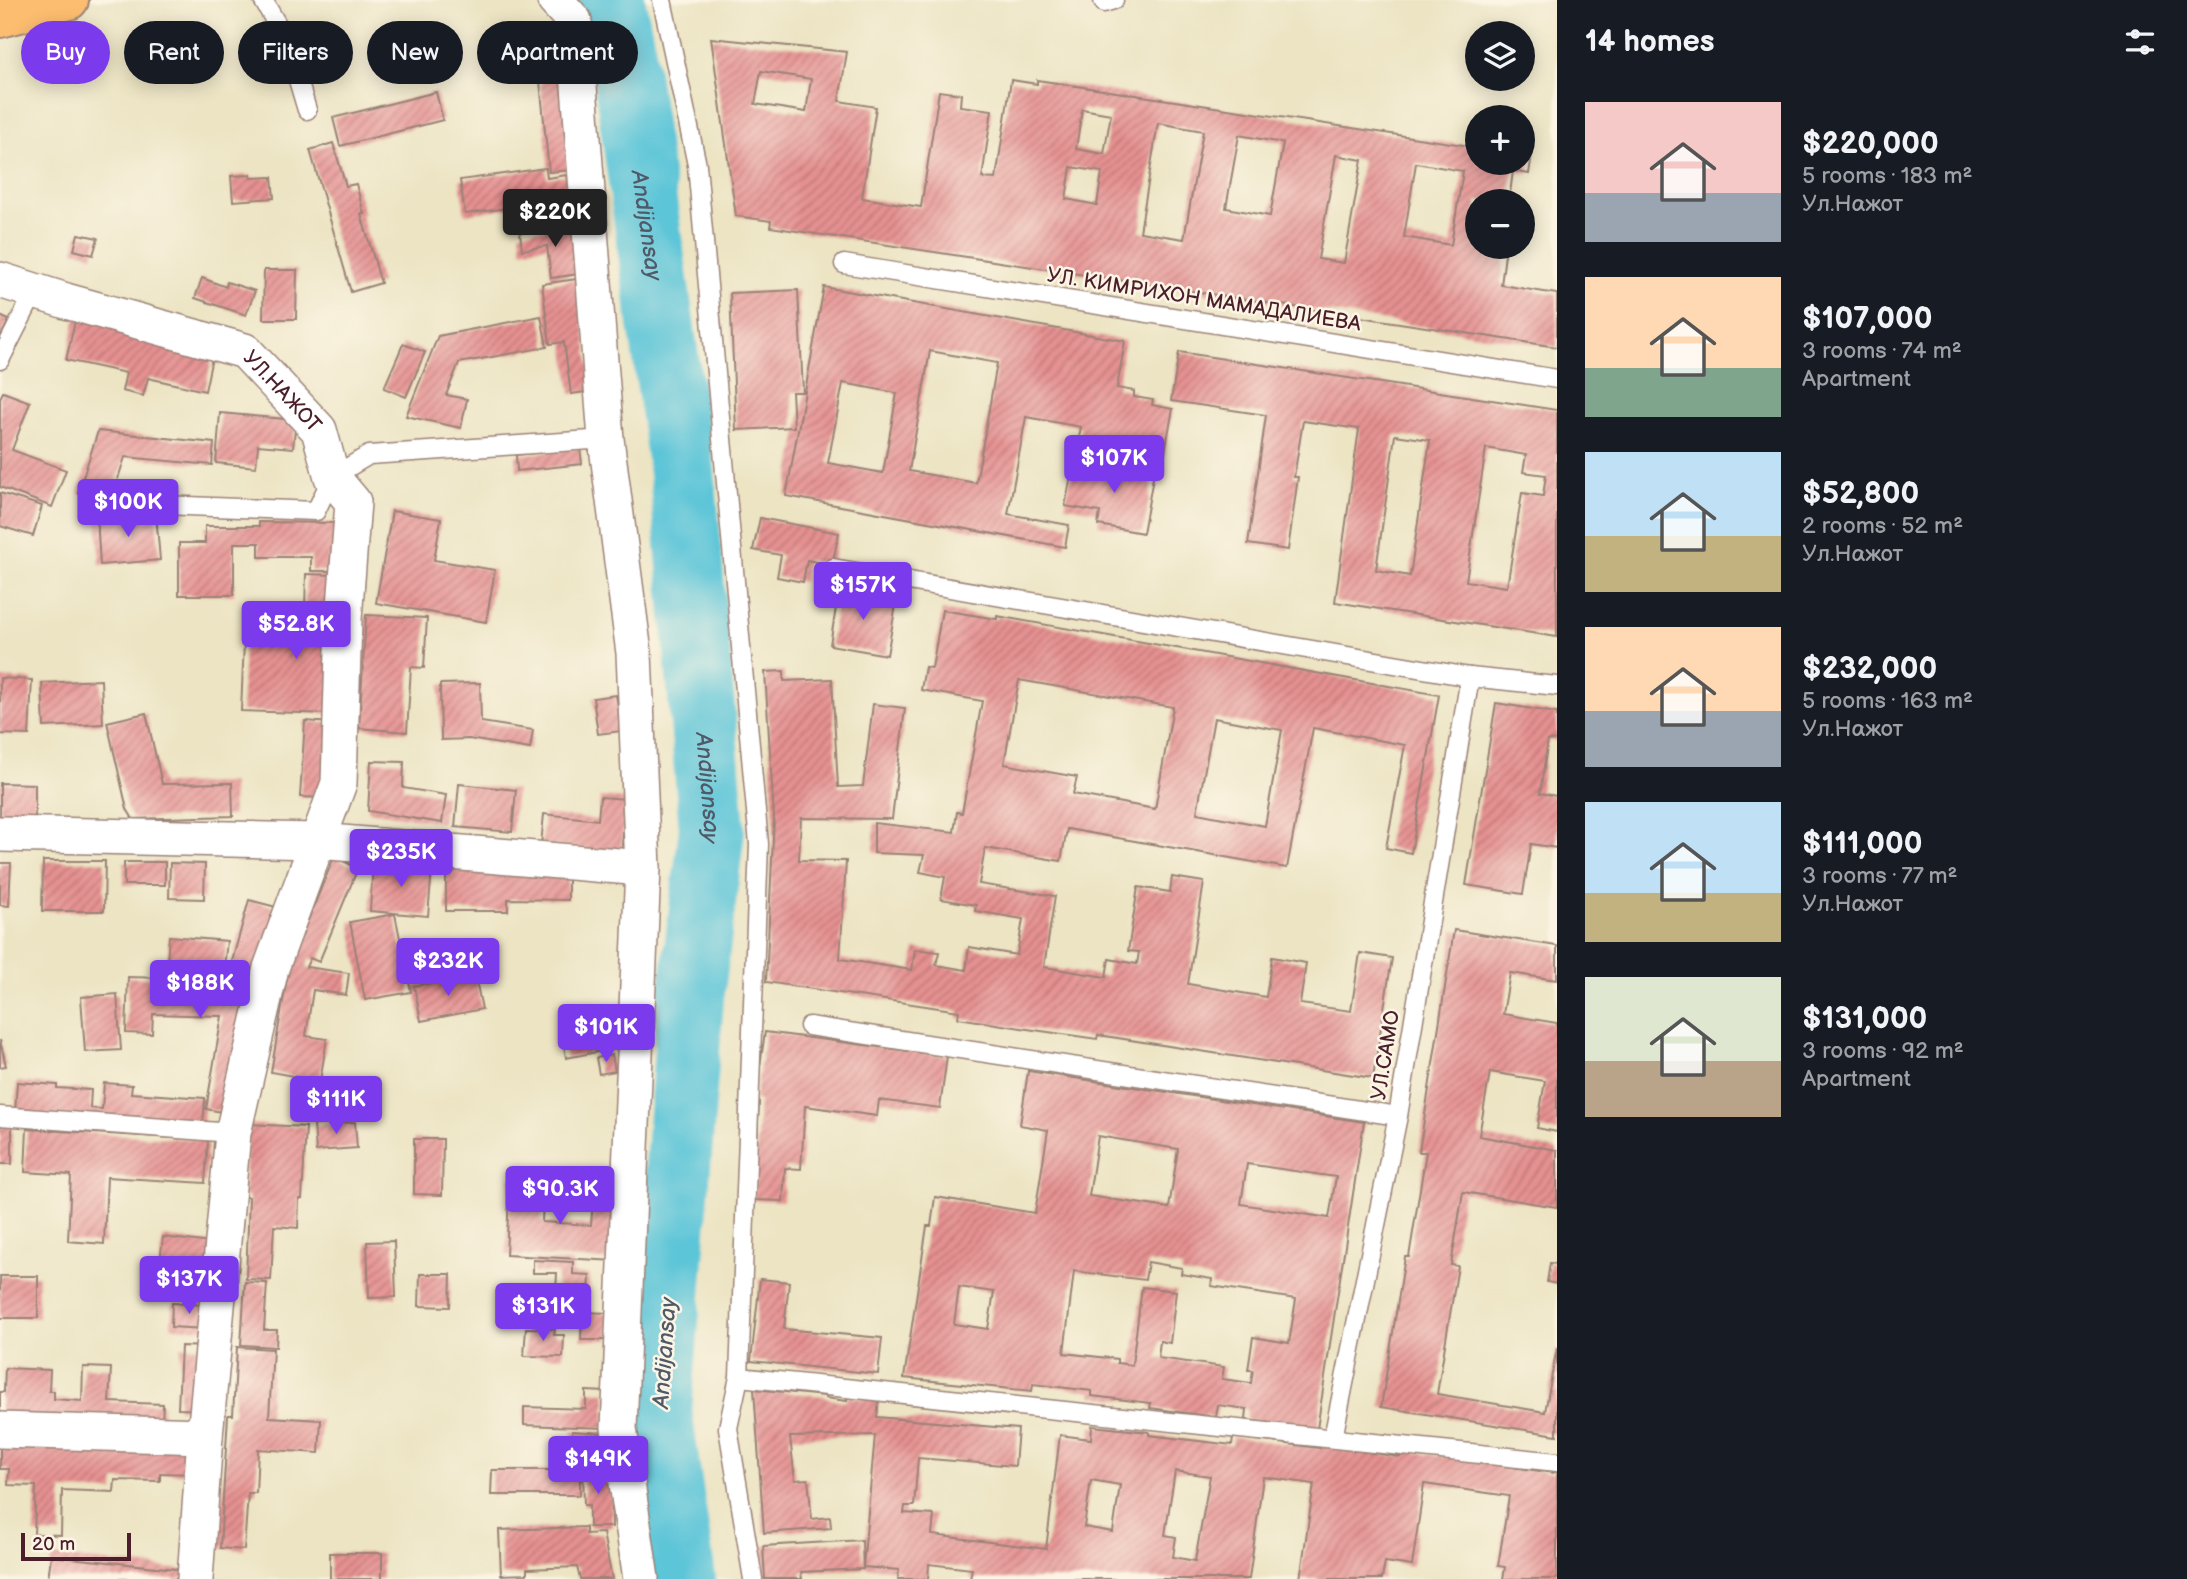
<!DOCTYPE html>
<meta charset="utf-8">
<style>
:root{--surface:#171b24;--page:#242831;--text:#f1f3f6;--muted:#9ea1a6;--accent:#7c3aed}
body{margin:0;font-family:"Balsamiq Sans",sans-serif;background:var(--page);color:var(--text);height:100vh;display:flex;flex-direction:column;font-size:26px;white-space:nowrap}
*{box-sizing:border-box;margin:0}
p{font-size:23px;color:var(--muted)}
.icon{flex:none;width:38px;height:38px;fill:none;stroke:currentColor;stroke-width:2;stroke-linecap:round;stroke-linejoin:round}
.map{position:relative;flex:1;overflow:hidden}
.drawer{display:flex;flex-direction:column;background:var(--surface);width:630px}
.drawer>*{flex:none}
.banner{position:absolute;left:21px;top:21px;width:665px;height:63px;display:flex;gap:14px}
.buttons{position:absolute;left:1465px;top:21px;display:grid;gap:14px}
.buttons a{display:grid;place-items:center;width:70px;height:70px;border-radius:50%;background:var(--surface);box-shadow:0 4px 18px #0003;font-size:35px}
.scale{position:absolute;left:21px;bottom:18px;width:110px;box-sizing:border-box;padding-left:7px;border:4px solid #4a1f2b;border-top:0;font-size:19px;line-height:24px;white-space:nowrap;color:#4a1f2b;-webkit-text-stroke:5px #fcf5e5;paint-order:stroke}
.price{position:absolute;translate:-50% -60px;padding:0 16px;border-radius:7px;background:var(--accent);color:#fff;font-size:23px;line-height:46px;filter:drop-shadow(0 2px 4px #0008)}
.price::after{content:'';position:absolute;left:50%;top:42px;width:21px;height:16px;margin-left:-10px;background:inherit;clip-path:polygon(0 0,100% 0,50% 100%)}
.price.on{background:#222;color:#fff}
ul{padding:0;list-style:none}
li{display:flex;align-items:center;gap:21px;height:175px;padding:0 28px}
li span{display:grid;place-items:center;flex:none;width:196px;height:140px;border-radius:0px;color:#555}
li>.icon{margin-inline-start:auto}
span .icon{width:84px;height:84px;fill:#fffc;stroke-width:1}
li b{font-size:30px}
h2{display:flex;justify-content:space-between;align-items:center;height:84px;padding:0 28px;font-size:30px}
.chip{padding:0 24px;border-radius:32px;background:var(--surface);box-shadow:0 4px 18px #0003;font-size:24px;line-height:63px}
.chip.on{background:var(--accent);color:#fff}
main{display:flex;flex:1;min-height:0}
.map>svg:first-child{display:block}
</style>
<main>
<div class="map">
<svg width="1557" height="1579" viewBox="0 0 1557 1579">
<defs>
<pattern id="building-hatch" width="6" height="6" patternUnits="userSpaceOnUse" patternTransform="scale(1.75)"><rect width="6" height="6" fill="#e69191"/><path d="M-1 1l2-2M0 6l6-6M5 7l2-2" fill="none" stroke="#bc7677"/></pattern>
</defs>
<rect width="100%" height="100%" fill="#fcf5e5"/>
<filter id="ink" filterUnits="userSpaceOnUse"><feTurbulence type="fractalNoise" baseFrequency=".0143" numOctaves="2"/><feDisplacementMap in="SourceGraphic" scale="14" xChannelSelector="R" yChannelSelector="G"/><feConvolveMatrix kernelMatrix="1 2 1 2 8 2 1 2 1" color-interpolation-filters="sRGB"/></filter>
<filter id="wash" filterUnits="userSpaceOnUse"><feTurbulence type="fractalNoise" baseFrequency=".00686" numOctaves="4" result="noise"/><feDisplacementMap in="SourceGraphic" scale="28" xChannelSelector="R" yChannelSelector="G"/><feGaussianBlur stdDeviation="1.57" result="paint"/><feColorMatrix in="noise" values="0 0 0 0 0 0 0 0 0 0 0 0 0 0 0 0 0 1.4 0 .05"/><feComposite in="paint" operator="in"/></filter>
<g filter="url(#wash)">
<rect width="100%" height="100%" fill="#ece4c3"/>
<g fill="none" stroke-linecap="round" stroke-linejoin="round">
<!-- river -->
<path stroke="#5cc5d8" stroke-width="66" id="s1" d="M612,0l11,53 59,419 30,357 -21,169 -32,414 24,167"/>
</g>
<g id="blocks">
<!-- building -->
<g fill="url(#building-hatch)" fill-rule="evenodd">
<path d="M711,38l136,14 -8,49 37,6 -14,91 59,9 18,-116 22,3 -1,12 32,4 -10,68 14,1 15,-99 26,4v-4l440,67v16h45v-10l10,1 -3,20 -16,-3 -4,30h-32v46h29l-5,38 56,9v53l-787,-120 1,-6 -35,-5zM761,71l50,8 -5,33 -51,-8zM1082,109l29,5 -7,40 -28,-5zM1158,123l45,8 -19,108 -44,-7zM1239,135l44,8 -13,73 -44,-8zM1336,155l26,5 -18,103 -26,-4zM1416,163l47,8 -12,74 -47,-8zM1071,167l31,5 -5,33 -31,-6z"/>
<polygon points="562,68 571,170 549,172 540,81 529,82 529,70"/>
<polygon points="436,92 443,120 340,146 333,118"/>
<polygon points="333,143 346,186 356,184 364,214 361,214 381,283 351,292 310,150"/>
<polygon points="546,168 547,178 567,175 571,199 465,214 460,180"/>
<polygon points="251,175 251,178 272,177 274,198 233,201 231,176"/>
<polygon points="572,225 579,274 551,278 547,246 522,250 520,232"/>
<polygon points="78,234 98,238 93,255 74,250"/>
<polygon points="264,270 297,270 296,319 263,319"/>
<polygon points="202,278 226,287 227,282 255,291 246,315 195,298"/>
<polygon points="577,279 593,391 571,394 564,342 550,344 542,284"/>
<path d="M824,287l301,54 -8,47 17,3v6l19,3 -1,5 21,4 -9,47 -64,-11 -2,13 -22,-4 5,-27 -55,-10 -18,97 61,11 -4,22 -279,-51zM930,351l67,12 -21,120 -67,-12zM843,383l54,10 -14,80 -55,-10z"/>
<polygon points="798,290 803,392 792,392 794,427 736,430 730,293"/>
<polygon points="0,316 9,320 0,338"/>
<polygon points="541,316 547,347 459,363 446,395 467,399 461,428 406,416 438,336"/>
<polygon points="76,317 214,348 205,391 148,378 143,396 122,391 126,373 66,360"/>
<polygon points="403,344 425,352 406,397 384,388"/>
<path d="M1179,352l378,58v227l-222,-35 24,-173 -56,-8 -9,56h4l-10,73 -40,-6 18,-129 -95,-14zM1395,435l35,5 -20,136 -34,-6zM1486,448l40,7 -3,17 23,3 -3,21 -21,-3 -15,94 -41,-6z"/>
<polygon points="3,392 30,402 12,450 66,470 52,507 0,487 0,398"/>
<polygon points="220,413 296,420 293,448 258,445 256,467 216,463"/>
<polygon points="98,431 214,443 212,465 125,457 110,503 78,493"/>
<polygon points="580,448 582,464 517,471 516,455"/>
<polygon points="1134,456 1156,461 1143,533 1098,525 1100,512 1065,506 1073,466 1130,477"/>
<polygon points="0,493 42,506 33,536 0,526"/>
<polygon points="392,511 441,519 434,560 495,570 486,622 376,603"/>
<polygon points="156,514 160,560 100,565 97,517"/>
<polygon points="760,518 839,533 832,565 807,560 803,582 777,577 781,555 753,550"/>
<polygon points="259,522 339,523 339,571 311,571 311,557 259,557 259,543 234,543 234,595 179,595 179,543 205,543 205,526 259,526"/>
<polygon points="306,574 336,575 332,714 241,711 244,642 304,643"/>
<polygon points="839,589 897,599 887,655 830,645"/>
<path d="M942,610l55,9v-3l442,79 -28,158 -25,-5 19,-103 -92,-17 -26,140 -220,-39 -6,32 -76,-13 -6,36 76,12 -11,71 62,10 3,-18 28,5 2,-12 -11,-1 10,-64 32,5 2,-15 32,5 -16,102 78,13 6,-40 34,6 -6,41 51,7 9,-58 32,5 -19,120 -275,-43 -1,4 -63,-9 -76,-12 1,-7 -193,-29 8,-164 -9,-146 19,-1v10l48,-2 6,108 25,-1 10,-82 32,4 -13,111 -91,-1 -2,42 47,1 -6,98 72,11 3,-21 24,3 -3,13 30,5 3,-23 48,8 6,-36 -48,-8 1,-6 -35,-6 4,-22 -25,-5 4,-17 -50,-2v-30l80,9 3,-20 5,1 20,-112 -61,-11 4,-23 7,1zM1019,680l154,27 -18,102 -82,-15 4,-17 -73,-13zM1214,718l68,12 -17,96 -68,-13z"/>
<polygon points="366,615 427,618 424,668 411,667 407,732 359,728"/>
<polygon points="0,678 32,680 29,735 0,734"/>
<polygon points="101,680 103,724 44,727 42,683"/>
<polygon points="480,683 481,722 533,730 530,749 469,739 441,740 440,684"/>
<polygon points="616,695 622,731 598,734 593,698"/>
<polygon points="1496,703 1557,713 1557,741 1548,740 1540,793 1557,796 1557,848 1531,844 1523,894 1466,885"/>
<polygon points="146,713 162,784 232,783 233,816 133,819 127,809 107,722"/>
<polygon points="305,721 331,723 326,798 300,797"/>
<polygon points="371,761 404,762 403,788 446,795 442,823 368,811"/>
<polygon points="0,783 35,784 35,819 0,819"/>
<polygon points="459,784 516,790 512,832 455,827"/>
<polygon points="600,797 627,799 621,853 541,845 544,814 598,820"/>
<polygon points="334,857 358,868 319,962 310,958 306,967 349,973 346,995 313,990 306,1036 327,1039 320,1081 271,1072 289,966"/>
<polygon points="43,861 105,861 104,911 42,911"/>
<rect x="124" y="862" width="41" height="23"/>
<polygon points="0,863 11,863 9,906 0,905"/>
<polygon points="170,863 205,864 204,899 169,898"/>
<polygon points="373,863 432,868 428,916 370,911"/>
<polygon points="446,866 568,867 568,900 508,899 508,911 446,911"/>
<polygon points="249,900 280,908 263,974 231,965"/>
<polygon points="395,914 411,992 365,1000 350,922"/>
<polygon points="1454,930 1557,946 1557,980 1510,973 1503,1014 1557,1023 1557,1132 1537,1128 1545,1081 1490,1072 1479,1136 1557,1150 1557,1207 1463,1192 1451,1265 1458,1266 1437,1394 1545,1412 1557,1347 1557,1435 1381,1407 1405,1257 1409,1257 1426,1152 1419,1152"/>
<polygon points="169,936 227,941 224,968 167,963"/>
<polygon points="167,975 256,977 232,1114 206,1109 222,1016 153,1014 152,1034 126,1033 128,977 167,978"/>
<polygon points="475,975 482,1009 421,1021 414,986"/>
<polygon points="117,994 121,1050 85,1052 81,997"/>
<polygon points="597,1026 602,1051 566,1058 562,1032"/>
<polygon points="765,1032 947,1056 940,1108 879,1100 877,1116 805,1106 801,1169 785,1168 783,1201 754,1200 759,1100 755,1100"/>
<polygon points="0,1040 6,1066 0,1067"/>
<polygon points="612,1055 615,1071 599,1074 596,1058"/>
<path d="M1028,1071l336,51 -47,307 -71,-9 1,-11 -29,-4 -2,12 -66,-9 1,-5 -59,-7v-5l-59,-7 -1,7 -128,-13 23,-152h4l4,-29 100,16 13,-83 -28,-5zM1098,1136l80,13 -9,59 -80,-12zM1247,1164l89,13 -7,41 -88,-14zM1148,1262l34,6 -1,6 31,5 -1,7 85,13 -7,44 -36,-6 -5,33h5l-2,13 -29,-4 2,-12 -66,-9 2,-17 10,2 6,-52 -34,-4 -10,78 -15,-2v-4l-53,-6 10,-82 71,9zM959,1287l35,5 -6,37 -34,-5z"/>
<polygon points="17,1082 57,1085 57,1088 91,1090 90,1108 102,1109 104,1083 132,1085 131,1093 205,1098 203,1125 15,1112"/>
<polygon points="355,1122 357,1148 316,1151 314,1125"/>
<rect x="0" y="1124" width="12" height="40"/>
<polygon points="248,1124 306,1127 302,1199 299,1199 298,1228 274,1226 271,1280 246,1279 249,1197 244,1197"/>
<polygon points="27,1129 208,1140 205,1183 107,1177 104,1244 68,1241 71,1175 25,1172"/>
<polygon points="414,1139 443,1139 442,1195 414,1194"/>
<polygon points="510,1178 544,1180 542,1222 591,1225 594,1188 620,1190 616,1261 506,1255"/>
<polygon points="163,1237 212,1243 207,1284 158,1277"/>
<polygon points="394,1241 396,1297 369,1298 367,1242"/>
<polygon points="533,1260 573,1262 573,1274 590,1275 589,1294 556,1293 557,1273 533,1273"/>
<polygon points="1550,1263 1557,1264 1557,1284 1547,1282"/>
<polygon points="420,1274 451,1274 450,1307 419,1306"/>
<rect x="0" y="1276" width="38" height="42"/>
<polygon points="760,1279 789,1282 784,1329 882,1338 878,1374 751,1361"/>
<polygon points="245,1282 267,1283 264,1330 277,1330 276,1347 241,1345"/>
<polygon points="172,1303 207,1305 205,1329 171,1327"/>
<polygon points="530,1307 551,1308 550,1325 529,1324"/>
<polygon points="582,1312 609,1313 609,1340 581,1340"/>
<polygon points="526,1328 555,1329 554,1335 564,1335 563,1357 524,1356"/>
<polygon points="181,1346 209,1347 206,1410 178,1409"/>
<polygon points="237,1347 273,1349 269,1417 321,1420 319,1453 258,1449 256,1493 248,1493 244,1550 220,1548 228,1415 233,1415"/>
<polygon points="83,1367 111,1368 109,1402 163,1404 162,1425 0,1418 0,1392 4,1392 5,1368 50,1370 49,1391 54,1391 54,1399 82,1401"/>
<path d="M754,1389l71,7v2l22,3v-4l32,3 -2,17 141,12 -3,37 -97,-8 -4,48h-9l-1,7 30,2 -2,20 114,14 14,-114 31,4 1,-13 57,6v3l83,10 1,-8 87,11v-3l80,12 1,-7 152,23 4,-2v108h-54l2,-12 -7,-1 11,-70 -85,-12 -12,82 -27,-4 -3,17h-82l14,-95 -51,-7 -14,102h-279l2,-10 -43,-5 -1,15h-30l1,-9 -36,-3 12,-132 -85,2 5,43 13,-1 4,40 18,-2 1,11 -67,5zM1175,1471l35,5 -15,85 -22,-4 3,-20 -11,-2zM1091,1480l29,5 -7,47 -29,-5z"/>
<polygon points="586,1391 606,1392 605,1428 524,1425 524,1407 586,1409"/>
<polygon points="572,1431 606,1433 605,1466 587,1465 587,1455 571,1454"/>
<polygon points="0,1441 196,1446 196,1474 160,1473 160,1481 115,1480 114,1492 62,1490 61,1535 34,1534 36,1486 8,1485 9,1469 0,1469"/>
<polygon points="611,1468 612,1527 589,1527 589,1505 584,1505 583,1469"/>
<polygon points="492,1470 580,1470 580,1495 491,1495"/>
<polygon points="586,1527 586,1534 603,1533 612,1579 580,1579 577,1567 527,1569 527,1574 501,1575 499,1530"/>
<polygon points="862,1540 863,1569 801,1572 802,1579 765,1579 763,1546"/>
<rect x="330" y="1553" width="52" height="26"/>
<polygon points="51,1556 185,1570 184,1579 48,1579"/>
</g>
</g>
</g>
<g filter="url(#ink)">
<use href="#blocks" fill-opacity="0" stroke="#9b8277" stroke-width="2"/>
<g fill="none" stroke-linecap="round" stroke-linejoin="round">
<!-- service casing -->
<g stroke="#9b8277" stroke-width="21">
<g id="service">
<polyline points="263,0 286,40 307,110"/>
<polyline points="662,0 697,165 759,844 739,1377 728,1428 753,1579"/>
<polyline points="1103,0 1104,3 1114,0"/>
<polyline points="844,264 1557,379"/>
<polyline points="0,360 35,291"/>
<polyline points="137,504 316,511 332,477 369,455 606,439"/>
<polyline points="833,568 1470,677 1557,686"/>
<polyline points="809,1026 1398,1116"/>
<polyline points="0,1116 233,1133"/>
<polyline points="739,1377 1557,1462"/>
<polyline points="1333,1438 1398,1116 1470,677"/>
</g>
</g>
<!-- minor casing -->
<g stroke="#9b8277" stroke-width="38">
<g id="minor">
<polyline points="555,0 574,21 606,439 634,653 643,868 619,1428 641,1579"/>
<path id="s2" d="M0,280l66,21 179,50 74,79 13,47 21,25 -9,117 -5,164 -68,185 -38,165 -28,303 -10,143"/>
<polyline points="0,834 318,841 643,868"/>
<polyline points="0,1430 205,1436"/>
</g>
</g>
<!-- trunk casing -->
<g stroke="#9b8277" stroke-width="42">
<polyline id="trunk" points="0,18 69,0"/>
</g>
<!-- service -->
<use href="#service" stroke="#fff" stroke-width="18"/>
<!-- minor -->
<use href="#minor" stroke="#fff" stroke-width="35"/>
<!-- trunk -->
<use href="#trunk" stroke="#fcbd6f" stroke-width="38"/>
</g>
</g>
<g text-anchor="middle" stroke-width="5" stroke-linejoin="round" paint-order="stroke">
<!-- street labels -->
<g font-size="21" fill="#4a1f2b" stroke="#fcf5e5">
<text transform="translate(1204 299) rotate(9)" y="7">УЛ. КИМРИХОН МАМАДАЛИЕВА</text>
<text dy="7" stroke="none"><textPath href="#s2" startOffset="310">УЛ.НАЖОТ</textPath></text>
<text transform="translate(1385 1055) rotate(-81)" y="7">УЛ.САМО</text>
</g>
<!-- water labels -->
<g font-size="23" font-style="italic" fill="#505968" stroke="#fcf5e5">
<text dy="8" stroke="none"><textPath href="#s1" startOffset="228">Andijansay</textPath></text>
<text dy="8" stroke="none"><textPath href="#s1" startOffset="794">Andijansay</textPath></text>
<text transform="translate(664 1353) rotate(-86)" y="8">Andijansay</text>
</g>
</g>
</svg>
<div class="buttons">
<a><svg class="icon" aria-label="layers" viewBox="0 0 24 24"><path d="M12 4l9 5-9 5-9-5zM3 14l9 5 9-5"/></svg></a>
<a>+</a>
<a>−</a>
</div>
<div class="scale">20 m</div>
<b class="price on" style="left:555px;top:249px">$220K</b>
<b class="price" style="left:1114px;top:495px">$107K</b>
<b class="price" style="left:128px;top:539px">$100K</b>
<b class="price" style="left:863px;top:622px">$157K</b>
<b class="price" style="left:296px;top:661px">$52.8K</b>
<b class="price" style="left:401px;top:889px">$235K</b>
<b class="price" style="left:448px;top:998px">$232K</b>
<b class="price" style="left:200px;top:1020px">$188K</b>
<b class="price" style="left:606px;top:1064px">$101K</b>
<b class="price" style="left:336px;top:1136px">$111K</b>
<b class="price" style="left:560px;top:1226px">$90.3K</b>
<b class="price" style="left:189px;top:1316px">$137K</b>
<b class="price" style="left:543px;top:1343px">$131K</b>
<b class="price" style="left:598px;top:1496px">$149K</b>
<div class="banner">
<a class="chip on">Buy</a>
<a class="chip">Rent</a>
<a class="chip">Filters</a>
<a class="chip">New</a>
<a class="chip">Apartment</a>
</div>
</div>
<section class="drawer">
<h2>14 homes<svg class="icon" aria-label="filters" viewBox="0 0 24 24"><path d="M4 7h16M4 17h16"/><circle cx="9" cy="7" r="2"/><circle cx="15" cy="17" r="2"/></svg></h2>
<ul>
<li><span style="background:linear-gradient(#f6c9c9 65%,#9aa5b1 0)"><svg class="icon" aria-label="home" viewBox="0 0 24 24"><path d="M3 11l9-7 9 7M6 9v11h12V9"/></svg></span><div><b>$220,000</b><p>5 rooms · 183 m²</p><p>Ул.Нажот</p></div></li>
<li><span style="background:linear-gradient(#ffd9b3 65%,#7fa58c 0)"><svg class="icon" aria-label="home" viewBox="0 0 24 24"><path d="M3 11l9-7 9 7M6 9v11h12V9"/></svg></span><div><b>$107,000</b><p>3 rooms · 74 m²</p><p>Apartment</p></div></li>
<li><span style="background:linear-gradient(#bfe0f5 60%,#c2b280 0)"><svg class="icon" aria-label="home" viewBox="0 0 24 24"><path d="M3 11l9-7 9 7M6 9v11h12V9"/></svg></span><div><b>$52,800</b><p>2 rooms · 52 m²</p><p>Ул.Нажот</p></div></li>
<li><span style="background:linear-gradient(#ffd9b3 60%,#9aa5b1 0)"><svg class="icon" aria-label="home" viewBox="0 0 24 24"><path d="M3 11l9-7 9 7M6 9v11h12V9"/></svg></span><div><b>$232,000</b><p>5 rooms · 163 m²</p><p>Ул.Нажот</p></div></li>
<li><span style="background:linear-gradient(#bfe0f5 65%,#c2b280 0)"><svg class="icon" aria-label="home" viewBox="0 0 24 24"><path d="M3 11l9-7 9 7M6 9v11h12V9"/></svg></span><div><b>$111,000</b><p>3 rooms · 77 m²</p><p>Ул.Нажот</p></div></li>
<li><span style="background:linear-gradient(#dfe7d0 60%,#b9a48a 0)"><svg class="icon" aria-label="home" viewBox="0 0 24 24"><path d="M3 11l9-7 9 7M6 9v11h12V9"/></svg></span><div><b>$131,000</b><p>3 rooms · 92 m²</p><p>Apartment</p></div></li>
</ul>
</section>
</main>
